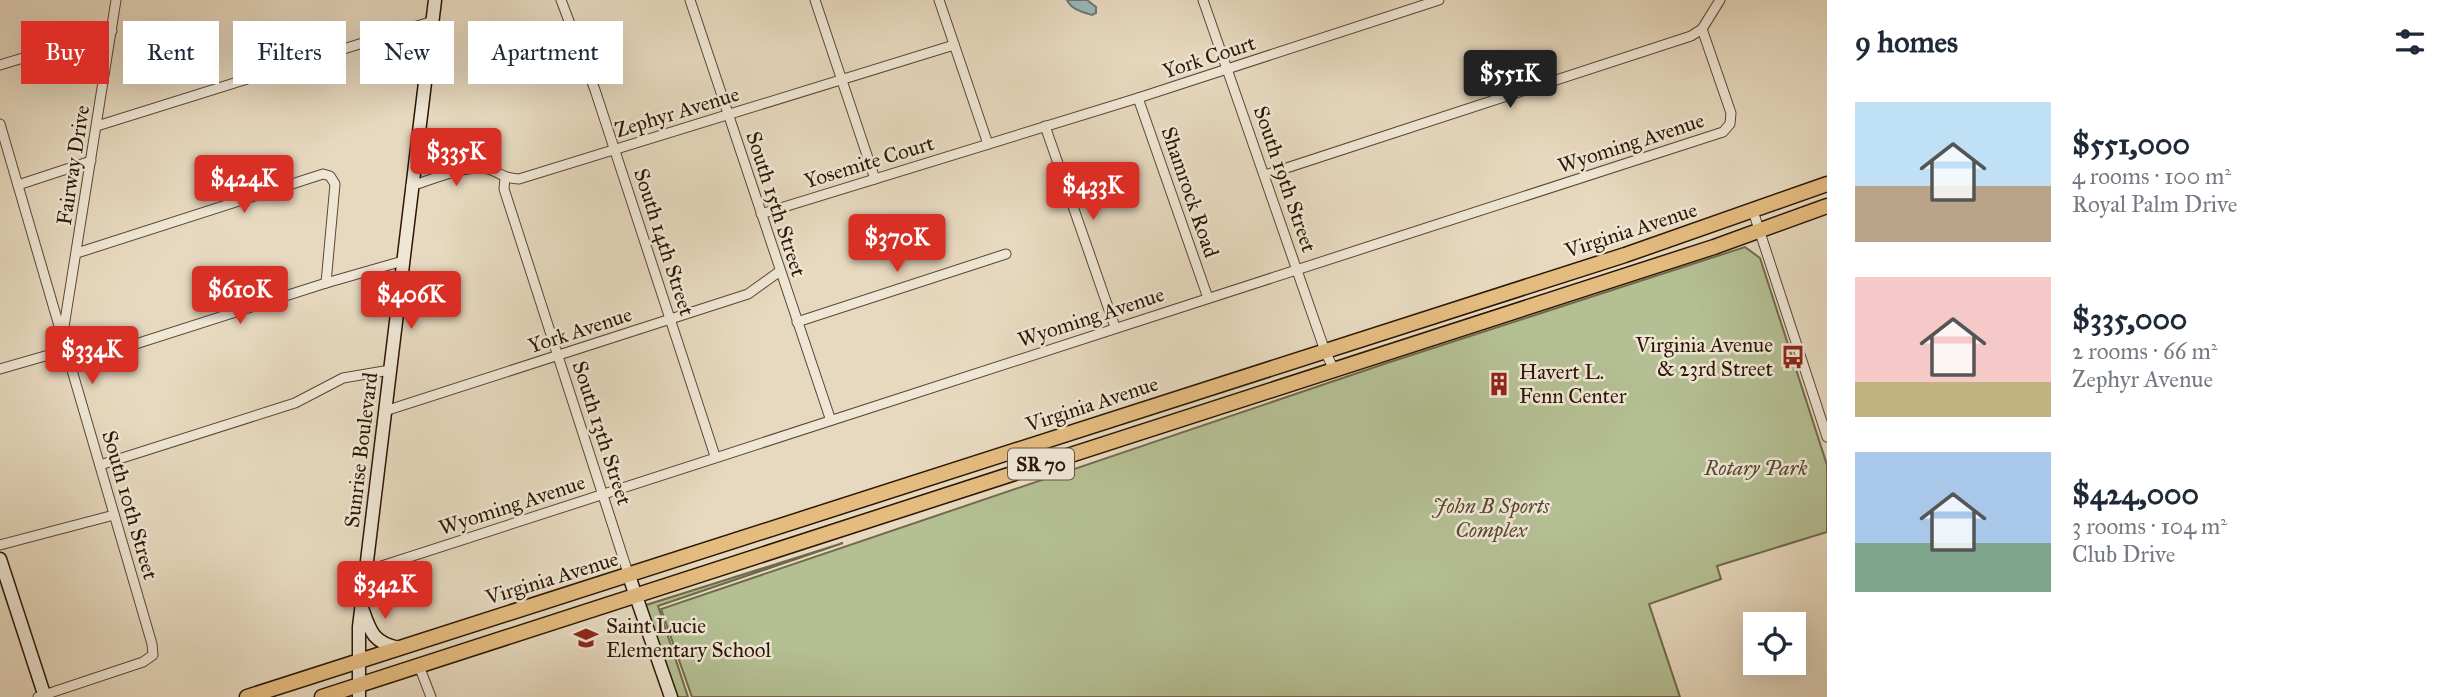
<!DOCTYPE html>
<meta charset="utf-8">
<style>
:root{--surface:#fff;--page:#f2f2f3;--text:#1f2937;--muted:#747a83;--accent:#d93025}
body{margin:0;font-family:"IM FELL Great Primer",serif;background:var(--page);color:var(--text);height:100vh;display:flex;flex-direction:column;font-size:26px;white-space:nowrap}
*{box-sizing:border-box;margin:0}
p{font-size:23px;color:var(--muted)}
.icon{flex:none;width:38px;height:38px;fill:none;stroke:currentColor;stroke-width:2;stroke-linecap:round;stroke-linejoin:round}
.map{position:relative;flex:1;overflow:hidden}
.details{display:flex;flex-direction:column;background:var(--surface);width:630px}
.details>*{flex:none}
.hud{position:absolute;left:21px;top:21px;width:665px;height:63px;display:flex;gap:14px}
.tools{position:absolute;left:1743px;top:612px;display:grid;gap:14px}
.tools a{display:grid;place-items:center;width:63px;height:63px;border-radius:0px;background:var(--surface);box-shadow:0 7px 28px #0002;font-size:35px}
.price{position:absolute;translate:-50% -60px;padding:0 16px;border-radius:7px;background:var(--accent);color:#fff;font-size:23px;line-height:46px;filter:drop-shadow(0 2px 4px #0008)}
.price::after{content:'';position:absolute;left:50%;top:42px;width:21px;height:16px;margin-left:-10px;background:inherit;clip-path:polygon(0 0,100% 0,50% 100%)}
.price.current{background:#222;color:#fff}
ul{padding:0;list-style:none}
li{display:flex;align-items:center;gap:21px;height:175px;padding:0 28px}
li span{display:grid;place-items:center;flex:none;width:196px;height:140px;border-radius:0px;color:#555}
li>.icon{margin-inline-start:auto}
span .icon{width:84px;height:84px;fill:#fffc;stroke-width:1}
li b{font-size:30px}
h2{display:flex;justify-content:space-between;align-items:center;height:84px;padding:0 28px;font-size:30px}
.chip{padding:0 24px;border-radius:0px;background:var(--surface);box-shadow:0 7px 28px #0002;font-size:24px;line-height:63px}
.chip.current{background:var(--accent);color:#fff}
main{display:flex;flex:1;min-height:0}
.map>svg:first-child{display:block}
</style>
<main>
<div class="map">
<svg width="1827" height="697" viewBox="0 0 1827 697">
<rect width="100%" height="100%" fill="#e7d9bf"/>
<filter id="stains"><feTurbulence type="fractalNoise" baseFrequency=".00286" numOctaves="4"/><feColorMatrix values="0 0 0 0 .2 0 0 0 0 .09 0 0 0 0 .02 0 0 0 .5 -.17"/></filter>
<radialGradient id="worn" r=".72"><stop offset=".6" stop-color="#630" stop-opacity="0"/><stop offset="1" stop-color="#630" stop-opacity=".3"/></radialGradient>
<!-- green -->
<g fill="#b4bf93" stroke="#706a4b" stroke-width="2">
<polygon points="1745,247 1760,258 1827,465 1827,532 1717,566 1721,579 1649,604 1680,697 692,697 661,609 1387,363"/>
<polygon points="843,543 658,606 688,697 676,697 643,606"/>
</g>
<!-- water -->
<path fill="#98b9ba" stroke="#6d7871" stroke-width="2" d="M1067,0h20l9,7v6l-4,2c-10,-3 -20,-5 -25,-15z"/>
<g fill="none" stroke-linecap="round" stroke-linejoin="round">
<!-- street casing -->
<g stroke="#5b4732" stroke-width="11">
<g id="street">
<polyline points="561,0 595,90 715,456"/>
<polyline points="690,0 830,418"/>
<polyline points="815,0 875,179"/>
<polyline points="939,0 988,144"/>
<polyline points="1203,0 1325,351 1334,370"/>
<polyline points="0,65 112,31"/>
<polyline points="536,76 583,59"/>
<polyline points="1138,98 1208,298"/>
<polyline points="0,124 152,644 153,655 143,662 38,697"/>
<polyline points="97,126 433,21"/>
<polyline points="1045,126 1115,327"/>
<polyline points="1265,175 1691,36 1702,29 1720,0"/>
<polyline points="505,178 504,189 629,576"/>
<polyline points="18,185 91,161"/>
<path d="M411,186c20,-6 57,-22 77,-17 14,4 13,9 31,10l435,-134"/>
<polyline points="1753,211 1827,437"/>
<polyline points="761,214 1138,98 1439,0"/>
<polyline points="77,253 323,174 330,176 335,184 326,283"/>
<polyline points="797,322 1006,254"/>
<polyline points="63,333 116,0"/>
<polyline points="70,365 326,283 403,261"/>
<polyline points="0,369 66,350"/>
<polyline points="385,411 748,294 780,271"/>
<polyline points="100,465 295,403 343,378 390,370"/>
<polyline points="0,545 114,515"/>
<path d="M366,571c452,-149 905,-292 1357,-439l7,-8 1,-11 -29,-84"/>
<polyline points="419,666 431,697"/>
</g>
</g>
<!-- secondary casing -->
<g stroke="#2c1603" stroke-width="15">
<g id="secondary">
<polyline points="0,559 45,697"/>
<polyline points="629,576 671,697"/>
<path d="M362,608c8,23 11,35 37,40"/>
<polyline points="359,697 359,627 435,0"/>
</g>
</g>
<!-- primary casing -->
<g stroke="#2c1603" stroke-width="17">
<g id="primary">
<polyline points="247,697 1625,255 1827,184"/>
<polyline points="322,697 1714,247 1827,206"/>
</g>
</g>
<!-- street -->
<use href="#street" stroke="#efe6d5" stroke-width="9"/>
<!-- secondary -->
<use href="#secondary" stroke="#efe6d5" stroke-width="12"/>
<!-- primary -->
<use href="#primary" stroke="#e4bc80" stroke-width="14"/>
</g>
<!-- icons -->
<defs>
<g id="bus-bare" transform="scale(1.89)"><path d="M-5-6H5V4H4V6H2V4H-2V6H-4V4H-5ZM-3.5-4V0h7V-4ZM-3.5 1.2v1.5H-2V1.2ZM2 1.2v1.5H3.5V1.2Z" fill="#8f2418" stroke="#efe6d5" stroke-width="2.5" paint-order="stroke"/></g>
<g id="building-bare" transform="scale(1.89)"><path d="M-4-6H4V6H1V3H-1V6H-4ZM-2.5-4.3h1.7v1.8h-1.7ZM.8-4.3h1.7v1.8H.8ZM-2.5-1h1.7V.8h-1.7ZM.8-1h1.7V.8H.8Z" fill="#8f2418" stroke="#efe6d5" stroke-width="2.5" paint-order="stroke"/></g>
<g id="school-bare" transform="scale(1.89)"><path d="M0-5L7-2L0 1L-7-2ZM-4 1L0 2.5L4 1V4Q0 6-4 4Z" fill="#8f2418" stroke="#efe6d5" stroke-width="2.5" paint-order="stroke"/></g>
</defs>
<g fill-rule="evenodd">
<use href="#bus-bare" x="1793" y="357"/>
<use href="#building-bare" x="1499" y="384"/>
<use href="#school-bare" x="586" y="638"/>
</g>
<g text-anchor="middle" stroke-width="5" stroke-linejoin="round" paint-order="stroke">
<!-- shield labels -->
<rect fill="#efe6d5" stroke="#665442" stroke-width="2" x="1008" y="448.5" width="66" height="31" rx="5"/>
<g font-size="19" font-weight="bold" fill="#2c1603">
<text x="1041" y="471">SR 70</text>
</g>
<!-- street labels -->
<g font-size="21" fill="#2c1603" stroke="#efe6d5">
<text transform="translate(1209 57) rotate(-18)" y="7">York Court</text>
<text transform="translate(677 112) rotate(-17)" y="7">Zephyr Avenue</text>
<text transform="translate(1631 143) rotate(-18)" y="7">Wyoming Avenue</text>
<text transform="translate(869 162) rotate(-17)" y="7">Yosemite Court</text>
<text transform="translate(73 165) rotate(-81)" y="7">Fairway Drive</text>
<text transform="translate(1285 179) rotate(71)" y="7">South 19th Street</text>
<text transform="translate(1190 192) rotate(71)" y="7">Shamrock Road</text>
<text transform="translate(776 204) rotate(72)" y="7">South 15th Street</text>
<text transform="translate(1631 230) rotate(-18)" y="7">Virginia Avenue</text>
<text transform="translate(664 242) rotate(72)" y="7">South 14th Street</text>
<text transform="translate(1091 317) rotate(-18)" y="7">Wyoming Avenue</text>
<text transform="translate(580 330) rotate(-18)" y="7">York Avenue</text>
<text transform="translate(1092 404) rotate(-18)" y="7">Virginia Avenue</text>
<text transform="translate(602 433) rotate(72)" y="7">South 13th Street</text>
<text transform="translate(361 450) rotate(-83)" y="7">Sunrise Boulevard</text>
<text transform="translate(130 505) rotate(74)" y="7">South 10th Street</text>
<text transform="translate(512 505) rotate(-18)" y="7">Wyoming Avenue</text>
<text transform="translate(552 578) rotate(-17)" y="7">Virginia Avenue</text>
</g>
<!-- poi labels -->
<g font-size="21" fill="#2c1603" stroke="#efe6d5" text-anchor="start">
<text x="1773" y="352" text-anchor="end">Virginia Avenue<tspan x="1773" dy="24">&amp; 23rd Street</tspan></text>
<text x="1519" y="379">Havert L.<tspan x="1519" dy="24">Fenn Center</tspan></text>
<text x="606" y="633">Saint Lucie<tspan x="606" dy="24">Elementary School</tspan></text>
</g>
<!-- park labels -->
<g font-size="21" font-style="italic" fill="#55492e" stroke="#efe6d5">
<text x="1756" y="475">Rotary Park</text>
<text x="1491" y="513">John B Sports<tspan x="1491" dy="24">Complex</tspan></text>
</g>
</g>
<rect width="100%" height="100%" filter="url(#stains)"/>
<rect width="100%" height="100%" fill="url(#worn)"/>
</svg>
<div class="tools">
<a><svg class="icon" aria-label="locate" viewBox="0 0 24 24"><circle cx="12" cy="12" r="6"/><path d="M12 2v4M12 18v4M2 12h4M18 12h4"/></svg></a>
</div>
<b class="price current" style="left:1510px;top:110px">$551K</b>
<b class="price" style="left:456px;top:188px">$335K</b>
<b class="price" style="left:244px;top:215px">$424K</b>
<b class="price" style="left:1093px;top:222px">$433K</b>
<b class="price" style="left:897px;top:274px">$370K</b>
<b class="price" style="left:240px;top:326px">$610K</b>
<b class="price" style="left:411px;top:331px">$406K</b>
<b class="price" style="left:92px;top:386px">$334K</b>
<b class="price" style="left:385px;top:621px">$342K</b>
<div class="hud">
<a class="chip current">Buy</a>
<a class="chip">Rent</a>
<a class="chip">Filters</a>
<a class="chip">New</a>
<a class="chip">Apartment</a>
</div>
</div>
<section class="details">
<h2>9 homes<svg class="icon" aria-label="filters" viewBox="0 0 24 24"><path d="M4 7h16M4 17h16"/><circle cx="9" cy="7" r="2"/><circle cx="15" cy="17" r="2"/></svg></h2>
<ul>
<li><span style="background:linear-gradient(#bfe0f5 60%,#b9a48a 0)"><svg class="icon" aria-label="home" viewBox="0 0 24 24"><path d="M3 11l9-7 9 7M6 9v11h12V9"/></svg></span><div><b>$551,000</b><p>4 rooms · 100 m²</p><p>Royal Palm Drive</p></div></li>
<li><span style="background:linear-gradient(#f6c9c9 75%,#c2b280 0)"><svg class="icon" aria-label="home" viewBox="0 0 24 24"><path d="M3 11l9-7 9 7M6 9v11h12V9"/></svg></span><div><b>$335,000</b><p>2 rooms · 66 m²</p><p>Zephyr Avenue</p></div></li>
<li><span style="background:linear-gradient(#a9c7e8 65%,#7fa58c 0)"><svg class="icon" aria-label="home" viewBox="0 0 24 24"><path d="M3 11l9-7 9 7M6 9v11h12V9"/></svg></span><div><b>$424,000</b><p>3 rooms · 104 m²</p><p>Club Drive</p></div></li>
</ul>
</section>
</main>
